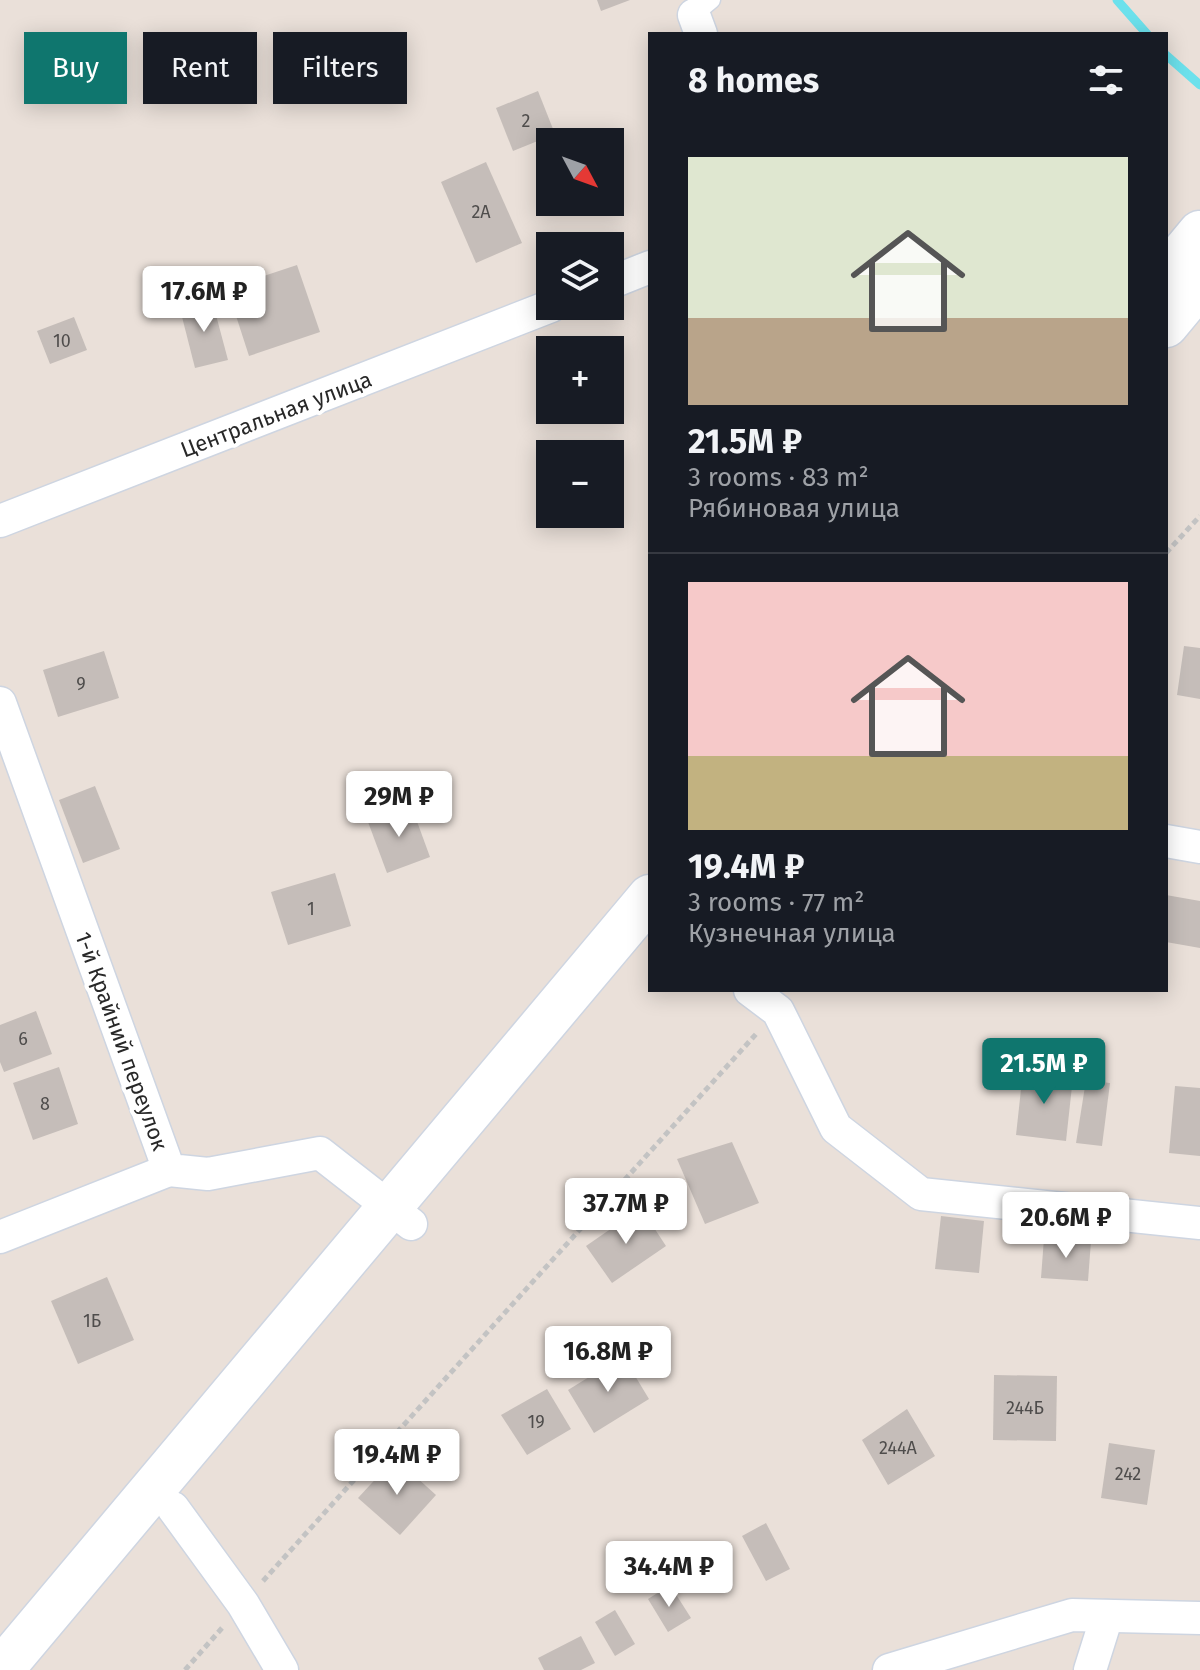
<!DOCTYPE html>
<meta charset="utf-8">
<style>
:root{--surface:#171b24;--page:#20242c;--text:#f1f3f6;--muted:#9ea1a6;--line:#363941;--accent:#0f766e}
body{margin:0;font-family:"Fira Sans",sans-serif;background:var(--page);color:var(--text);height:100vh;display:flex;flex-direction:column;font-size:30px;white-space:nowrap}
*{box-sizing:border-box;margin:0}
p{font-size:26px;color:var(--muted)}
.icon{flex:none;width:44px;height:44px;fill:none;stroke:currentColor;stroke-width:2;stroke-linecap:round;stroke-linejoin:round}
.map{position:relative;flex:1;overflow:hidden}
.sheet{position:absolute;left:648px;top:32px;width:520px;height:960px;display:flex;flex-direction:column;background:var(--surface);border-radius:0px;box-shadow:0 4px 20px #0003}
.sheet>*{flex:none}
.guide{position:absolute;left:24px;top:32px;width:504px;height:72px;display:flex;gap:16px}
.needle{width:52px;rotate:131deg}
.tools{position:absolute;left:536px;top:128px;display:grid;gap:16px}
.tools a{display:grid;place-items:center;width:88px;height:88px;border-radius:0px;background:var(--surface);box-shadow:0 4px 20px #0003;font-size:40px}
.price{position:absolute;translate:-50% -68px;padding:0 18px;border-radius:8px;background:#fff;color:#222;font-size:26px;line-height:52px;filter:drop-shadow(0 2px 4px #0008)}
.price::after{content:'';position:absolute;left:50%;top:48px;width:24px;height:18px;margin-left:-12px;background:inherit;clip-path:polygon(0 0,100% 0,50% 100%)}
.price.active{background:var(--accent);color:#fff}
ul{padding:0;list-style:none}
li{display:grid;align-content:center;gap:16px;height:424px;padding:0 40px}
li+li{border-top:2px solid var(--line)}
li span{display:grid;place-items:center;height:248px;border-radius:0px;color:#555}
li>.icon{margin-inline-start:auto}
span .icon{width:144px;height:144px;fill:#fffc;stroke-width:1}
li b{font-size:34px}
h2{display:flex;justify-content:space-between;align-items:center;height:96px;padding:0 40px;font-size:34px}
.pill{padding:0 28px;border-radius:0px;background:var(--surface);box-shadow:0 4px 20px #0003;font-size:28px;line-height:72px}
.pill.active{background:var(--accent);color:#fff}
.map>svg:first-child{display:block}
</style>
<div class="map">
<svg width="1200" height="1670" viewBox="0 0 1200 1670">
<rect width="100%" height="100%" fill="#eae0d9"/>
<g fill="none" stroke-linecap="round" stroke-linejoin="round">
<!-- stream -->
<g stroke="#6ce1ec" stroke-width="9">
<polyline points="1117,0 1147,34"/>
<polyline points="1166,55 1200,85"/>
</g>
</g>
<!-- building -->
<g fill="#c5bdb9">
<polygon points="597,0 630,0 601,11"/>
<polygon points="538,91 555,134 513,151 496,108"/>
<polygon points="486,162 522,243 476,263 441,182"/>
<polygon points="297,265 320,332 249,356 227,288"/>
<polygon points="212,300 228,360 195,368 180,309"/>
<polygon points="74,317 87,350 50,364 37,331"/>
<polygon points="1184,646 1200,648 1200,699 1177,695"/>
<polygon points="104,651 119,698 58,717 43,670"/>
<polygon points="95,786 120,849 83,863 59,800"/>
<polygon points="411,805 430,857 387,873 368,822"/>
<polygon points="335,873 351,926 288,945 271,892"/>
<polygon points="1166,895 1200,901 1200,948 1166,942"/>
<polygon points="36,1011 52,1054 4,1072 0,1062 0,1025"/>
<polygon points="59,1067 78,1124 33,1140 13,1083"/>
<polygon points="1023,1071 1073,1077 1066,1141 1016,1135"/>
<polygon points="1086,1080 1110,1083 1102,1146 1076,1143"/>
<polygon points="1175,1086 1200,1088 1200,1156 1169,1153"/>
<polygon points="732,1142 759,1203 705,1224 677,1159"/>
<polygon points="641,1208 666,1246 612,1283 586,1246"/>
<polygon points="941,1216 984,1221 979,1273 935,1269"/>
<polygon points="1044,1238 1091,1241 1088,1281 1041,1278"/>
<polygon points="107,1277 134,1340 78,1364 51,1301"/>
<polygon points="623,1356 649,1399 594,1433 568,1390"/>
<polygon points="994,1375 1057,1376 1056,1441 993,1440"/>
<polygon points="547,1389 571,1429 527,1455 501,1415"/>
<polygon points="907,1409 935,1456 888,1485 862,1440"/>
<polygon points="1109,1443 1155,1450 1147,1505 1101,1498"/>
<polygon points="395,1458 436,1495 400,1535 358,1498"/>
<polygon points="766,1523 790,1569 766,1581 742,1536"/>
<polygon points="670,1585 691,1618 668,1632 648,1599"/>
<polygon points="615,1610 635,1644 615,1656 595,1622"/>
<polygon points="581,1636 595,1663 581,1670 544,1670 538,1658"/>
</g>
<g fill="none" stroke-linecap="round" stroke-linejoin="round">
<!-- lane casing -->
<g stroke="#ced5e1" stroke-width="19">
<polyline id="lane" points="694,15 712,0"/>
</g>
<!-- street casing -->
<g stroke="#ced5e1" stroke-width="35">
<g id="street">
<polyline points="694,15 701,34"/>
<polyline points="610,283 650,267"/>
<polyline points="0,521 551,306"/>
<polyline points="0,703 169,1170 208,1174 320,1153 411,1224"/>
<polyline points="1166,841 1200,847"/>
<polyline points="750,990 778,1011 836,1128 921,1194 1200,1223"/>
<polyline points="0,1237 169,1170"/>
<polyline points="173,1508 243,1604 282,1670"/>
<polyline points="889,1670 1072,1615 1200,1618"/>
<polyline points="1090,1670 1107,1616"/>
</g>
</g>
<!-- secondary casing -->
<g stroke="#ced5e1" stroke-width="47">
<g id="secondary">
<polyline points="1166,274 1200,233"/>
<polyline points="1166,325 1200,284"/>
<polyline points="1,1670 650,897"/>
</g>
</g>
<!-- path -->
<g stroke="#c3c3c3" stroke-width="5" stroke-dasharray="6 4" stroke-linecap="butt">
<polyline points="1166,553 1200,516"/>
<polyline points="263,1581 757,1033"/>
<polyline points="185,1670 222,1628"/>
</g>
<!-- lane -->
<use href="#lane" stroke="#fff" stroke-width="16"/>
<!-- street -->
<use href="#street" stroke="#fff" stroke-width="32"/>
<!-- secondary -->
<use href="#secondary" stroke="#fff" stroke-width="44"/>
</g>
<g text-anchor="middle" stroke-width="8" stroke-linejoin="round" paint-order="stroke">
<!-- number labels -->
<g font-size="18" fill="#4f4d4c">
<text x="526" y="127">2</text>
<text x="481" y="218">2А</text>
<text x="62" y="347">10</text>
<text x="81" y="690">9</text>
<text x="311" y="915">1</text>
<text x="23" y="1045">6</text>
<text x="45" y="1110">8</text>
<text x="92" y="1327">1Б</text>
<text x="1025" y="1414">244Б</text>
<text x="536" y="1428">19</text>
<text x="898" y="1454">244А</text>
<text x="1128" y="1480">242</text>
</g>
<!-- street labels -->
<g font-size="22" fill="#282828" stroke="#fff">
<text transform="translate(276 414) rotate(-21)" y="8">Центральная улица</text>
<text transform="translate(122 1041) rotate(70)" y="8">1-й Крайний переулок</text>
</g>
</g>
</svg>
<div class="tools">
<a><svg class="needle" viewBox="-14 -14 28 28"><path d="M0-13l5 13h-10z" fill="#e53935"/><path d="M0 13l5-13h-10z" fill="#9ea1a6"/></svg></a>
<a><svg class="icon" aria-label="layers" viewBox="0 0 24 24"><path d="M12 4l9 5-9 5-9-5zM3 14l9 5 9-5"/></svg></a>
<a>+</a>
<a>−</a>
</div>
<b class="price" style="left:204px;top:334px">17.6M ₽</b>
<b class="price" style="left:399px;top:839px">29M ₽</b>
<b class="price active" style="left:1044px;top:1106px">21.5M ₽</b>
<b class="price" style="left:626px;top:1246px">37.7M ₽</b>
<b class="price" style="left:1066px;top:1260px">20.6M ₽</b>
<b class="price" style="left:608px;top:1394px">16.8M ₽</b>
<b class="price" style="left:397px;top:1497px">19.4M ₽</b>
<b class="price" style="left:669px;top:1609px">34.4M ₽</b>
<div class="guide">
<a class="pill active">Buy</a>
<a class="pill">Rent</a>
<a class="pill">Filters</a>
</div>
<section class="sheet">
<h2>8 homes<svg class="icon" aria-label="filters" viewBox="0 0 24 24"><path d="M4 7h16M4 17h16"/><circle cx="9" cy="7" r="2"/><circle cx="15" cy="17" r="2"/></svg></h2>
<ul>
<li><span style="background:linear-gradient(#dfe7d0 65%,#b9a48a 0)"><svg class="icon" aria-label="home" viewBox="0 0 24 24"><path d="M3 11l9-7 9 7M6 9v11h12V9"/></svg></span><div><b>21.5M ₽</b><p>3 rooms · 83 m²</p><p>Рябиновая улица</p></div></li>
<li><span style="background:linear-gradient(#f6c9c9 70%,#c2b280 0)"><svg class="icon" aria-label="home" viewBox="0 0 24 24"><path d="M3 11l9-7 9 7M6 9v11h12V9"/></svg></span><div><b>19.4M ₽</b><p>3 rooms · 77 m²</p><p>Кузнечная улица</p></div></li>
</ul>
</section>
</div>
